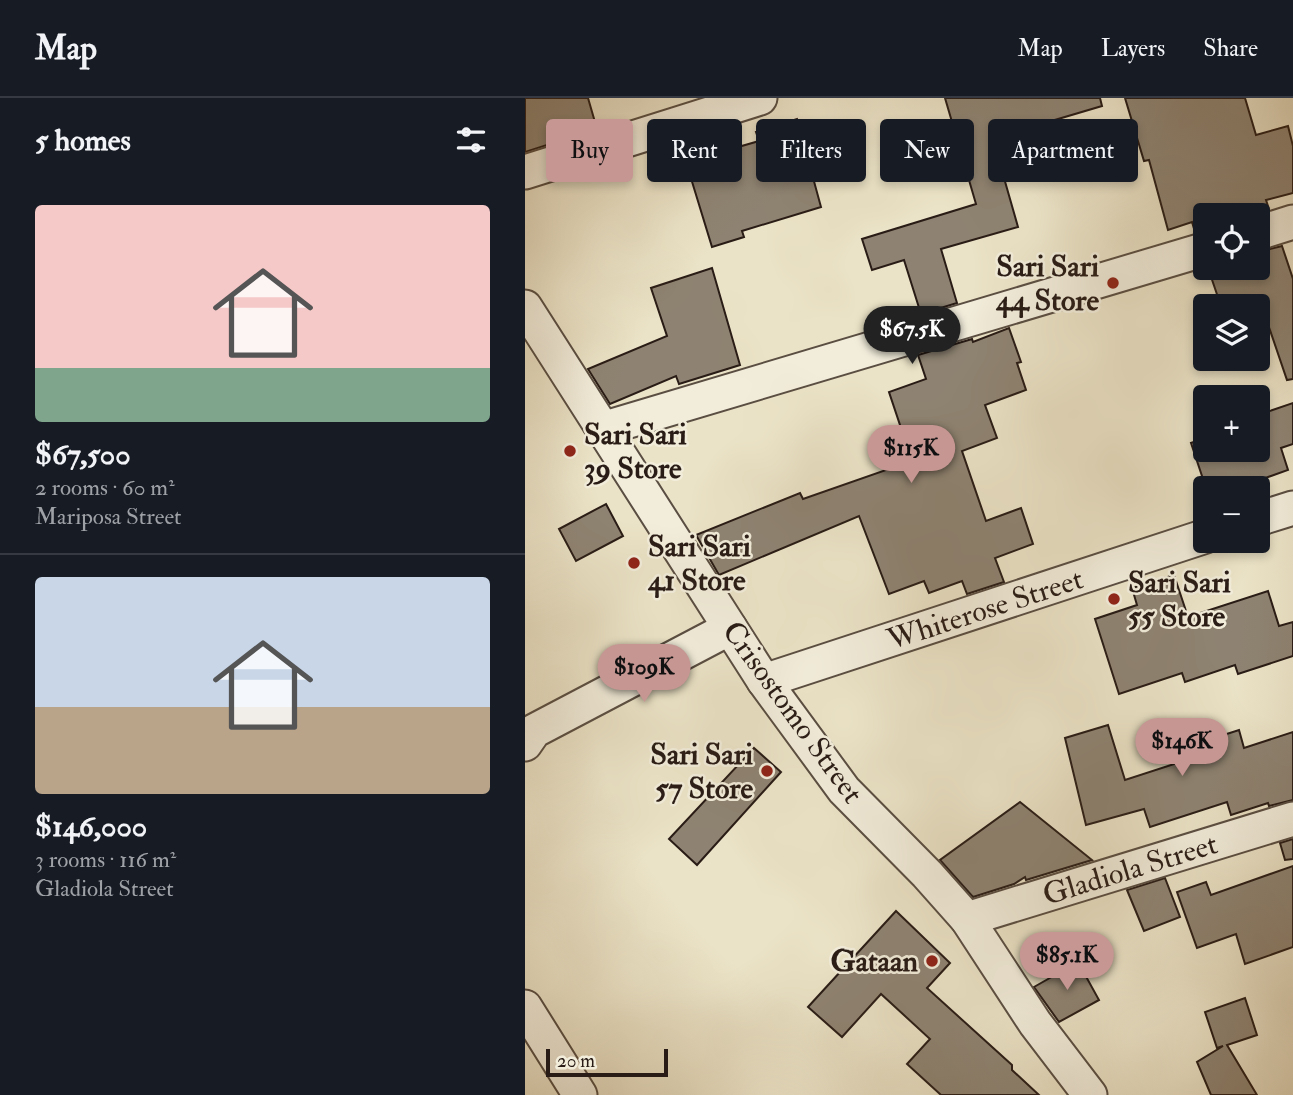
<!DOCTYPE html>
<meta charset="utf-8">
<style>
:root{--surface:#171b24;--page:#242831;--text:#f1f3f6;--muted:#9ea1a6;--line:#363941;--accent:#c59692}
body{margin:0;font-family:"IM FELL Double Pica",serif;background:var(--page);color:var(--text);height:100vh;display:flex;flex-direction:column;font-size:26px;white-space:nowrap}
*{box-sizing:border-box;margin:0}
p{font-size:23px;color:var(--muted)}
.icon{flex:none;width:38px;height:38px;fill:none;stroke:currentColor;stroke-width:2;stroke-linecap:round;stroke-linejoin:round}
.map{position:relative;flex:1;overflow:hidden}
.sheet{display:flex;flex-direction:column;background:var(--surface);width:525px}
.sheet>*{flex:none}
.guide{position:absolute;left:21px;top:21px;width:640px;height:63px;display:flex;gap:14px}
.controls{position:absolute;left:668px;top:105px;display:grid;gap:14px}
.controls a{display:grid;place-items:center;width:77px;height:77px;border-radius:7px;background:var(--surface);box-shadow:0 4px 10px #0003;font-size:35px}
.scale{position:absolute;left:21px;bottom:18px;width:122px;box-sizing:border-box;padding-left:7px;border:4px solid #291c16;border-top:0;font-size:19px;line-height:24px;white-space:nowrap;color:#291c16;-webkit-text-stroke:5px #f2eddb;paint-order:stroke}
.price{position:absolute;translate:-50% -60px;padding:0 16px;border-radius:24px;background:var(--accent);color:#111;font-size:23px;line-height:46px;filter:drop-shadow(0 2px 4px #0008)}
.price::after{content:'';position:absolute;left:50%;top:42px;width:21px;height:16px;margin-left:-10px;background:inherit;clip-path:polygon(0 0,100% 0,50% 100%)}
.price.on{background:#222;color:#fff}
ul{padding:0;list-style:none}
li{display:grid;align-content:center;gap:14px;height:371px;padding:0 35px}
li+li{border-top:2px solid var(--line)}
li span{display:grid;place-items:center;height:217px;border-radius:7px;color:#555}
li>.icon{margin-inline-start:auto}
span .icon{width:126px;height:126px;fill:#fffc;stroke-width:1}
li b{font-size:30px}
h2{display:flex;justify-content:space-between;align-items:center;height:84px;padding:0 35px;font-size:30px}
.tag{padding:0 24px;border-radius:7px;background:var(--surface);box-shadow:0 4px 10px #0003;font-size:24px;line-height:63px}
.tag.on{background:var(--accent);color:#111}
header{display:flex;align-items:center;gap:42px;box-sizing:border-box;height:98px;padding:0 35px;background:var(--surface);border-bottom:2px solid var(--line)}
header strong{font-size:33px}
nav{display:flex;gap:38px;margin-inline-start:auto;font-size:24px}
main{display:flex;flex:1;min-height:0}
.map>svg:first-child{display:block}
</style>
<header>
<strong>Map</strong>
<nav><a>Map</a><a>Layers</a><a>Share</a></nav>
</header>
<main>
<section class="sheet">
<h2>5 homes<svg class="icon" aria-label="filters" viewBox="0 0 24 24"><path d="M4 7h16M4 17h16"/><circle cx="9" cy="7" r="2"/><circle cx="15" cy="17" r="2"/></svg></h2>
<ul>
<li><span style="background:linear-gradient(#f6c9c9 75%,#7fa58c 0)"><svg class="icon" aria-label="home" viewBox="0 0 24 24"><path d="M3 11l9-7 9 7M6 9v11h12V9"/></svg></span><div><b>$67,500</b><p>2 rooms · 60 m²</p><p>Mariposa Street</p></div></li>
<li><span style="background:linear-gradient(#c9d6e8 60%,#b9a48a 0)"><svg class="icon" aria-label="home" viewBox="0 0 24 24"><path d="M3 11l9-7 9 7M6 9v11h12V9"/></svg></span><div><b>$146,000</b><p>3 rooms · 116 m²</p><p>Gladiola Street</p></div></li>
</ul>
</section>
<div class="map">
<svg width="768" height="997" viewBox="0 0 768 997">
<rect width="100%" height="100%" fill="#ebe3c7"/>
<filter id="stains"><feTurbulence type="fractalNoise" baseFrequency=".00286" numOctaves="4"/><feColorMatrix values="0 0 0 0 .2 0 0 0 0 .09 0 0 0 0 .02 0 0 0 .5 -.17"/></filter>
<radialGradient id="worn" r=".72"><stop offset=".6" stop-color="#630" stop-opacity="0"/><stop offset="1" stop-color="#630" stop-opacity=".3"/></radialGradient>
<!-- building -->
<g fill="#8e8372" stroke="#291c16" stroke-width="2">
<polygon points="0,0 63,0 72,31 0,54"/>
<polygon points="420,0 575,0 577,8 496,32 500,43 471,52 493,129 416,151 432,205 396,216 379,162 347,172 337,141 451,106"/>
<polygon points="600,0 720,0 731,37 763,28 768,48 768,95 741,102 744,111 726,117 681,117 681,132 670,134 667,124 643,132 624,62 619,63"/>
<polygon points="272,21 296,109 217,133 219,139 187,149 161,64 234,43 231,34"/>
<polygon points="757,148 768,181 768,281 762,282 734,200 711,208 696,208 683,170 733,170 733,154"/>
<polygon points="187,170 215,267 154,286 151,278 85,306 63,271 142,238 126,190"/>
<polygon points="484,230 496,264 492,265 501,292 460,307 472,340 437,353 461,423 496,410 508,446 470,460 479,484 442,496 437,483 404,495 399,483 364,496 334,418 194,477 171,437 275,395 278,401 387,363 364,294 401,281 393,257 447,241 448,244"/>
<polygon points="768,305 768,346 756,350 763,372 712,390 681,390 666,345 681,340 681,352 733,352 733,317"/>
<polygon points="81,406 98,438 51,463 34,431"/>
<polygon points="649,477 663,519 743,493 754,528 768,524 768,558 713,576 710,567 660,584 657,575 594,596 570,521 612,507 607,490"/>
<polygon points="583,627 600,682 686,654 683,642 714,632 719,650 768,634 768,702 744,708 743,705 706,717 702,704 625,729 619,711 561,727 540,640"/>
<polygon points="229,650 256,674 172,767 144,741"/>
<polygon points="495,704 567,762 501,782 500,779 489,786 448,799 415,762"/>
<polygon points="768,741 768,761 760,762 755,745"/>
<polygon points="768,768 768,849 720,866 711,836 672,850 652,794 681,784 686,797"/>
<polygon points="640,780 655,819 619,833 602,792"/>
<polygon points="371,813 425,865 402,890 487,967 487,972 514,997 416,997 382,966 405,941 356,896 317,939 283,909"/>
<polygon points="553,864 574,902 534,924 509,889"/>
<polygon points="720,900 732,937 702,947 732,997 686,997 672,964 698,948 692,950 680,914"/>
</g>
<g fill="none" stroke-linecap="round" stroke-linejoin="round">
<!-- minor casing -->
<g stroke="#5a4e42" stroke-width="37">
<g id="minor">
<polyline points="0,74 235,0"/>
<polyline points="733,135 768,124"/>
<polyline points="0,209 239,583 319,692 402,776 442,821 510,925 565,997"/>
<polyline points="77,331 681,151"/>
<polyline points="733,421 768,410"/>
<polyline points="239,583 681,438"/>
<polyline points="0,646 9,633 205,530"/>
<polyline points="442,821 768,721"/>
<polyline points="0,909 55,997"/>
</g>
</g>
<!-- minor -->
<use href="#minor" stroke="#f2eddb" stroke-width="33"/>
</g>
<!-- markers -->
<g fill="#8f2418" stroke="#f2eddb" stroke-width="2.5">
<circle cx="588" cy="185" r="7"/>
<circle cx="45" cy="353" r="7"/>
<circle cx="109" cy="465" r="7"/>
<circle cx="589" cy="501" r="7"/>
<circle cx="242" cy="673" r="7"/>
<circle cx="407" cy="863" r="7"/>
</g>
<g text-anchor="middle" stroke-width="5" stroke-linejoin="round" paint-order="stroke">
<!-- poi labels -->
<g font-size="30" font-weight="bold" fill="#291c16" stroke="#f2eddb" text-anchor="end">
<text x="574" y="178">Sari Sari<tspan x="574" dy="34">44 Store</tspan></text>
<text x="59" y="346" text-anchor="start">Sari Sari<tspan x="59" dy="34">39 Store</tspan></text>
<text x="123" y="458" text-anchor="start">Sari Sari<tspan x="123" dy="34">41 Store</tspan></text>
<text x="603" y="494" text-anchor="start">Sari Sari<tspan x="603" dy="34">55 Store</tspan></text>
<text x="228" y="666">Sari Sari<tspan x="228" dy="34">57 Store</tspan></text>
<text x="393" y="873">Gataan</text>
</g>
<!-- street labels -->
<g font-size="30" fill="#291c16" stroke="#f2eddb">
<text transform="translate(460 511) rotate(-18)" y="10">Whiterose Street</text>
<text transform="translate(268 614) rotate(54)" y="10">Crisostomo Street</text>
<text transform="translate(605 771) rotate(-17)" y="10">Gladiola Street</text>
</g>
</g>
<rect width="100%" height="100%" filter="url(#stains)"/>
<rect width="100%" height="100%" fill="url(#worn)"/>
</svg>
<div class="controls">
<a><svg class="icon" aria-label="locate" viewBox="0 0 24 24"><circle cx="12" cy="12" r="6"/><path d="M12 2v4M12 18v4M2 12h4M18 12h4"/></svg></a>
<a><svg class="icon" aria-label="layers" viewBox="0 0 24 24"><path d="M12 4l9 5-9 5-9-5zM3 14l9 5 9-5"/></svg></a>
<a>+</a>
<a>−</a>
</div>
<div class="scale">20 m</div>
<b class="price on" style="left:387px;top:268px">$67.5K</b>
<b class="price" style="left:386px;top:387px">$115K</b>
<b class="price" style="left:119px;top:606px">$109K</b>
<b class="price" style="left:657px;top:680px">$146K</b>
<b class="price" style="left:542px;top:894px">$85.1K</b>
<div class="guide">
<a class="tag on">Buy</a>
<a class="tag">Rent</a>
<a class="tag">Filters</a>
<a class="tag">New</a>
<a class="tag">Apartment</a>
</div>
</div>
</main>
